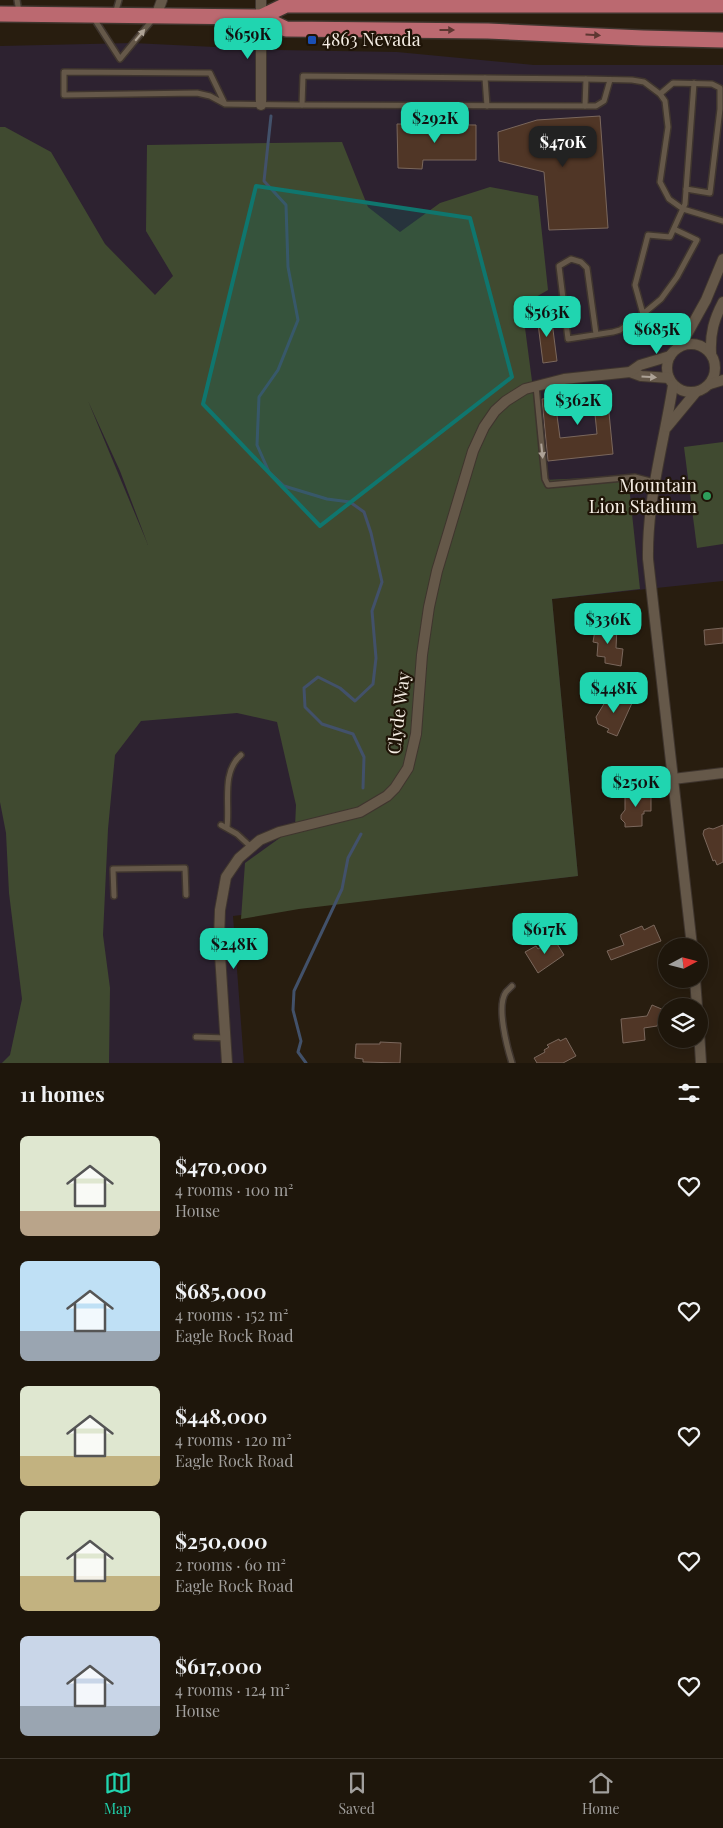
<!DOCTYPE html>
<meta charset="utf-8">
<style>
:root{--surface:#1e160b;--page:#2b2319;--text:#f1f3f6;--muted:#a19f9d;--line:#3c352c;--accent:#20d5b0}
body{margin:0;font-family:"Playfair Display",serif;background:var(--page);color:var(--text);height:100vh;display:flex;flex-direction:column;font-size:19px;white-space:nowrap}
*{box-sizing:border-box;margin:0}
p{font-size:16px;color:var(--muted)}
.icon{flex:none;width:28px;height:28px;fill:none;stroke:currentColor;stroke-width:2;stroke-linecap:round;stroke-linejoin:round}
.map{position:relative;height:1063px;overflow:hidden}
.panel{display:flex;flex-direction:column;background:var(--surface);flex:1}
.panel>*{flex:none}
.needle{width:32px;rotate:83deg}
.buttons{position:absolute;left:658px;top:938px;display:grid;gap:10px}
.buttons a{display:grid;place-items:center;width:50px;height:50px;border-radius:50%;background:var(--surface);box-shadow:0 2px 12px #0003,0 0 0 1px var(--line);font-size:25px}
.price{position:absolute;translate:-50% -42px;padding:0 11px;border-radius:10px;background:var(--accent);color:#111;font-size:16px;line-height:32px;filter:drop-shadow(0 1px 2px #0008)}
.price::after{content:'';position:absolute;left:50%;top:30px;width:15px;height:11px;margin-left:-8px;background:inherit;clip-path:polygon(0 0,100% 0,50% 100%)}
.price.selected{background:#222;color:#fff}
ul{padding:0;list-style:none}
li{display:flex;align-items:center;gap:15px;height:125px;padding:0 20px}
li span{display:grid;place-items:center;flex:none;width:140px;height:100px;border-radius:8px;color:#555}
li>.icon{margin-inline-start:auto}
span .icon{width:60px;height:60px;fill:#fffc;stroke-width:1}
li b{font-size:21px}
h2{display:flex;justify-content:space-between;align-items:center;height:60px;padding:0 20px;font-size:21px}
.tabs{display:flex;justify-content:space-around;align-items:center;height:70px;border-top:1px solid var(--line);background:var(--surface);font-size:14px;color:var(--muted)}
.tabs a{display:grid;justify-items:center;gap:2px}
.tabs .selected{color:var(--accent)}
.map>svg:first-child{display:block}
</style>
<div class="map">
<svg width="723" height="1063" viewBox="0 0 723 1063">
<rect width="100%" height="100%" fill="#281d0f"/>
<!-- education -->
<polygon fill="#2d2230" points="133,43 277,50 397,52 534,65 723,65 723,581 552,599 578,876 233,916 244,1063 0,1063 0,46"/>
<!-- green -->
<g fill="#404a30" fill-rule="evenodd">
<path d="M0,127h5l46,25 54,92 50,51 18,-19 -27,-45 1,-86 195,-3 26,65 32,25 40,-29 50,-16 48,9 10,94 -26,15 23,175 83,-4 12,113 -88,10 26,277 -279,33 -58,10 4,-56 50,-36 1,-22 -19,-83 -40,-9 -96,8 -26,34 -7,74 -5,106 7,53 -1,75h-107l8,-8 12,-56 -13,-106 -3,-60 -6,-31zM88,401l32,70 28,74z"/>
<polygon points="723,442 723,544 697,548 684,447"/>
</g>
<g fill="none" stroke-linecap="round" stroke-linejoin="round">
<!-- stream -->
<g stroke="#42516a" stroke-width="3">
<polyline points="271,116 264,181 286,205 288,267 298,320 278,370 259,397 257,445 269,472 284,486 327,499 350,502 364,512 371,533 382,582 372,611 376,658 373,684 355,701 340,688 318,677 304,688 305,707 322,724 353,734 364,757 363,788"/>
<polyline points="306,1063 298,1052 301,1041 293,1010 294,991 342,889 348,858 361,834"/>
</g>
</g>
<!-- building -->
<g fill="#503626" stroke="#7a675c" fill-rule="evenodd">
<polygon points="600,116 608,228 549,230 544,172 499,161 498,132 537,120"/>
<polygon points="397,124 476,125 476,160 423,160 422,169 398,168"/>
<polygon points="551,314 557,361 543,363 537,316"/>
<path d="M607,392l6,62 -65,7 -6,-62zM594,404l3,30 -37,4 -4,-30z"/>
<polygon points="601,624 617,626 616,648 623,649 621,666 605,663 605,657 597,656 598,643 593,642 595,630 600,631"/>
<polygon points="723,628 723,643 705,645 704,630"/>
<polygon points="610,694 616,697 616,695 632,703 617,736 607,732 609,729 598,724 596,717"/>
<polygon points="625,793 651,793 651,811 644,811 644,814 642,814 642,826 625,827 625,823 621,819 621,815 625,810"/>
<polygon points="723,825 723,862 717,865 715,860 713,861 703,834 704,830 709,828 713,829"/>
<polygon points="654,925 661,941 611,960 607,951 624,945 620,935 642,926 644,930"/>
<polygon points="554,939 564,955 538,973 525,952 536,946 538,949"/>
<polygon points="652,1005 664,1010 657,1026 644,1028 645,1040 623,1043 621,1019 647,1016"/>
<polygon points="566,1038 576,1056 563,1063 537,1063 534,1058 545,1052 544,1050 549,1047 547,1045 559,1039 560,1041"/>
<polygon points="380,1042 401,1043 400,1063 363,1062 363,1059 355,1058 356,1044 380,1044"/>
</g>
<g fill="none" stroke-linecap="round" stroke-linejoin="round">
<!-- service casing -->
<g stroke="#3f352e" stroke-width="8">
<g id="service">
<polyline points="17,0 19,12"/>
<polyline points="115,14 119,0"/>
<polyline points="93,17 120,59 153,19"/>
<polyline points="485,78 487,106"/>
<polyline points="586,79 632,80 644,82 660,94 665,101 668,127 660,182 669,199 683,209 723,221"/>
<polyline points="660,94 673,83 712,84 720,88 720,109 710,193 686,189"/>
<polyline points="225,104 210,73 64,72 64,95 197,93 210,96 225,104 297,105 596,106 604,101 610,80"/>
<polyline points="302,105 303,76 586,79 585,106"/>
<path d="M674,229l23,11 -20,37 -16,22 -18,15 -8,-29 13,-50 22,2c5,-11 10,-22 15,-33l9,-121"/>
<polyline points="596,334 587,268 581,262 571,259 559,266 568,339 613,332 620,330 643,314"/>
<polyline points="536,386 545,479 548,485 635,477 654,482"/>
<polyline points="221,825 237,834 251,847"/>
<path d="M227,827c3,-23 -6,-55 14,-72"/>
<polyline points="114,896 113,869 185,868 186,895"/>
<polyline points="196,1037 226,1038"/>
<path d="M512,1063c-5,-16 -16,-57 -6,-71 1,-1 5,-5 6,-6"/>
</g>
</g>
<!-- minor casing -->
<g stroke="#3f352e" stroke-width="12">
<g id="minor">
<polyline points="156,16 162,0"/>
<polyline points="261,105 261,0"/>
<circle cx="691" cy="368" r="24"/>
<polyline points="681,345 706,300 723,259"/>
<path d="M711,353c-1,-20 3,-34 12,-51"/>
<polyline points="630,372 641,376 669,378"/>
<polyline points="710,384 723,380"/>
<path d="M673,385c-9,58 -26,114 -25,174l44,387"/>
<polyline points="667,427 696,392"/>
<polyline points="673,779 723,773"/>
<polyline points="695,979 697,1006"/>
<polyline points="699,1031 701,1063"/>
<polyline points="227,1063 219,939 220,910 226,877 239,858 260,840 279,832 360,812 387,796 395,788 408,768 416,734 422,655 429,607 437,571 473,451 484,427 495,411 506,401 525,389 564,379 630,372 640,365 670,356"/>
</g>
</g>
<!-- primary casing -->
<g stroke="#3f352e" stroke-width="18">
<g id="primary">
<polyline points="0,14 261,17 286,5 723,5"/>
<polyline points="261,17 286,29 488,31 643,38 723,40"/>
</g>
</g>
<!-- service -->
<use href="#service" stroke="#655849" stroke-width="5"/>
<!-- minor -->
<use href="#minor" stroke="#655849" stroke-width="10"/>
<!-- primary -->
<use href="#primary" stroke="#bb6970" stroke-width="15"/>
</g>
<!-- one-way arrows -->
<defs><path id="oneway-solid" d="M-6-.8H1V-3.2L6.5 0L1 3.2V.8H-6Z" transform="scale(1.25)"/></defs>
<g fill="#5d3631">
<use href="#oneway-solid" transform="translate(447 30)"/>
<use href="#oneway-solid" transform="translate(593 35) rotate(3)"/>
</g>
<g fill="#ada296">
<use href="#oneway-solid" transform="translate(140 35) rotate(-50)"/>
<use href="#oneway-solid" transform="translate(649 377) rotate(4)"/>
<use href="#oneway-solid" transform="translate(542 451) rotate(84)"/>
</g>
<!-- marked area -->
<path fill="#0f766e" fill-opacity="0.2" stroke="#0f766e" stroke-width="4" stroke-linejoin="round" d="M256,186l214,32 42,159 -192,149 -117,-122z"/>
<!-- markers -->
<rect fill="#1a4fb4" stroke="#1f1407" stroke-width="2" x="307" y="35" width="10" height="10" rx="2.5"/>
<circle fill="#2e9e5b" stroke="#1f1407" stroke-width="2" cx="707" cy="496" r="5"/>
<g text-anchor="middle" stroke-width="4.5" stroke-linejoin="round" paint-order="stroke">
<!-- poi labels -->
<g font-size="18" fill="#f5ede4" stroke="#1f1407" text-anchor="start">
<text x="322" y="46">4863 Nevada</text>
<text x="697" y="492" text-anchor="end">Mountain<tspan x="697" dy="21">Lion Stadium</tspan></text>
</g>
<!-- street labels -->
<g font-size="18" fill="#f5ede4" stroke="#1f1407">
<text transform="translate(399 713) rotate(-83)" y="6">Clyde Way</text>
</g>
</g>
</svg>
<div class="buttons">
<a><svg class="needle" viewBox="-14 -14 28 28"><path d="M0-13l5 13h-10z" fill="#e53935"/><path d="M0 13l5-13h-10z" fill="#a19f9d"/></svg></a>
<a><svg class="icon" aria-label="layers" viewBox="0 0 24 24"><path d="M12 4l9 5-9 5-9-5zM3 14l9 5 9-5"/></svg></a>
</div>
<b class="price" style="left:248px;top:60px">$659K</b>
<b class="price" style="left:435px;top:144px">$292K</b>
<b class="price selected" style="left:563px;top:168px">$470K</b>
<b class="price" style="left:547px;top:338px">$563K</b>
<b class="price" style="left:657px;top:355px">$685K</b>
<b class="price" style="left:578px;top:426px">$362K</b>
<b class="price" style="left:608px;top:645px">$336K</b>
<b class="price" style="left:614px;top:714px">$448K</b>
<b class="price" style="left:636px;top:808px">$250K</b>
<b class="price" style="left:545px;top:955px">$617K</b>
<b class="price" style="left:234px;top:970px">$248K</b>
</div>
<section class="panel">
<h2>11 homes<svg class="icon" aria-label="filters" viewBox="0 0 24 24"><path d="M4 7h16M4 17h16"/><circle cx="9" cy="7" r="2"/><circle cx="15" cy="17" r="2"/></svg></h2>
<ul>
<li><span style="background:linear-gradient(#dfe7d0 75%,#b9a48a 0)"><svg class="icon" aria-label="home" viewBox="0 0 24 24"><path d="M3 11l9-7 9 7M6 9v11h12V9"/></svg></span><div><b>$470,000</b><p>4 rooms · 100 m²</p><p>House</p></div><svg class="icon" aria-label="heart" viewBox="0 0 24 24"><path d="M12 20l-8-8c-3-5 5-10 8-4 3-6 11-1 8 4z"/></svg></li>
<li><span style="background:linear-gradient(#bfe0f5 70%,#9aa5b1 0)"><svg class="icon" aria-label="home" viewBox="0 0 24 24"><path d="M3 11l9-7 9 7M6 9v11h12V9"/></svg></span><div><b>$685,000</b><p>4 rooms · 152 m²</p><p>Eagle Rock Road</p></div><svg class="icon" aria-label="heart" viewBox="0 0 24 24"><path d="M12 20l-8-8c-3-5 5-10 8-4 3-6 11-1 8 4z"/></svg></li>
<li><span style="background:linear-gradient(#dfe7d0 70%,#c2b280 0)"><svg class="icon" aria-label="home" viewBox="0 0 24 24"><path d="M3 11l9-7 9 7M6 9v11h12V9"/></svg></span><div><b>$448,000</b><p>4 rooms · 120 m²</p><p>Eagle Rock Road</p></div><svg class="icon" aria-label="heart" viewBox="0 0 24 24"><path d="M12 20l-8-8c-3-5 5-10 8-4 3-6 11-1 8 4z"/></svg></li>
<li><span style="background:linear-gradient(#dfe7d0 65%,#c2b280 0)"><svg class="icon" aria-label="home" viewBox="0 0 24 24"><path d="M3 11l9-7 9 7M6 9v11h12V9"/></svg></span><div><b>$250,000</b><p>2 rooms · 60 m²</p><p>Eagle Rock Road</p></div><svg class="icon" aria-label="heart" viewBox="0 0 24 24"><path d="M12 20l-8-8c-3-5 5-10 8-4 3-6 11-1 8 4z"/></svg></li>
<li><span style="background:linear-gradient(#c9d6e8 70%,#9aa5b1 0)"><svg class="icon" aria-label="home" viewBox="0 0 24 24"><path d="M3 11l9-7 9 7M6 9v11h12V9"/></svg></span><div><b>$617,000</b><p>4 rooms · 124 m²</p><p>House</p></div><svg class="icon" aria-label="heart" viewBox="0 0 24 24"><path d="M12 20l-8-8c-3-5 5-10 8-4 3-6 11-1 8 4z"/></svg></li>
</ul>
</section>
<nav class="tabs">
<a class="selected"><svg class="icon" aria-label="map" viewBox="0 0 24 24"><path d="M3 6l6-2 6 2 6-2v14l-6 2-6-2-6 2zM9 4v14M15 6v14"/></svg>Map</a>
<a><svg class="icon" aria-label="saved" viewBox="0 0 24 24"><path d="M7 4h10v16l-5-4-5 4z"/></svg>Saved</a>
<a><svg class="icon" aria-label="home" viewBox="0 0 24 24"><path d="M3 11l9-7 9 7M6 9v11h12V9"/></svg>Home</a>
</nav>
